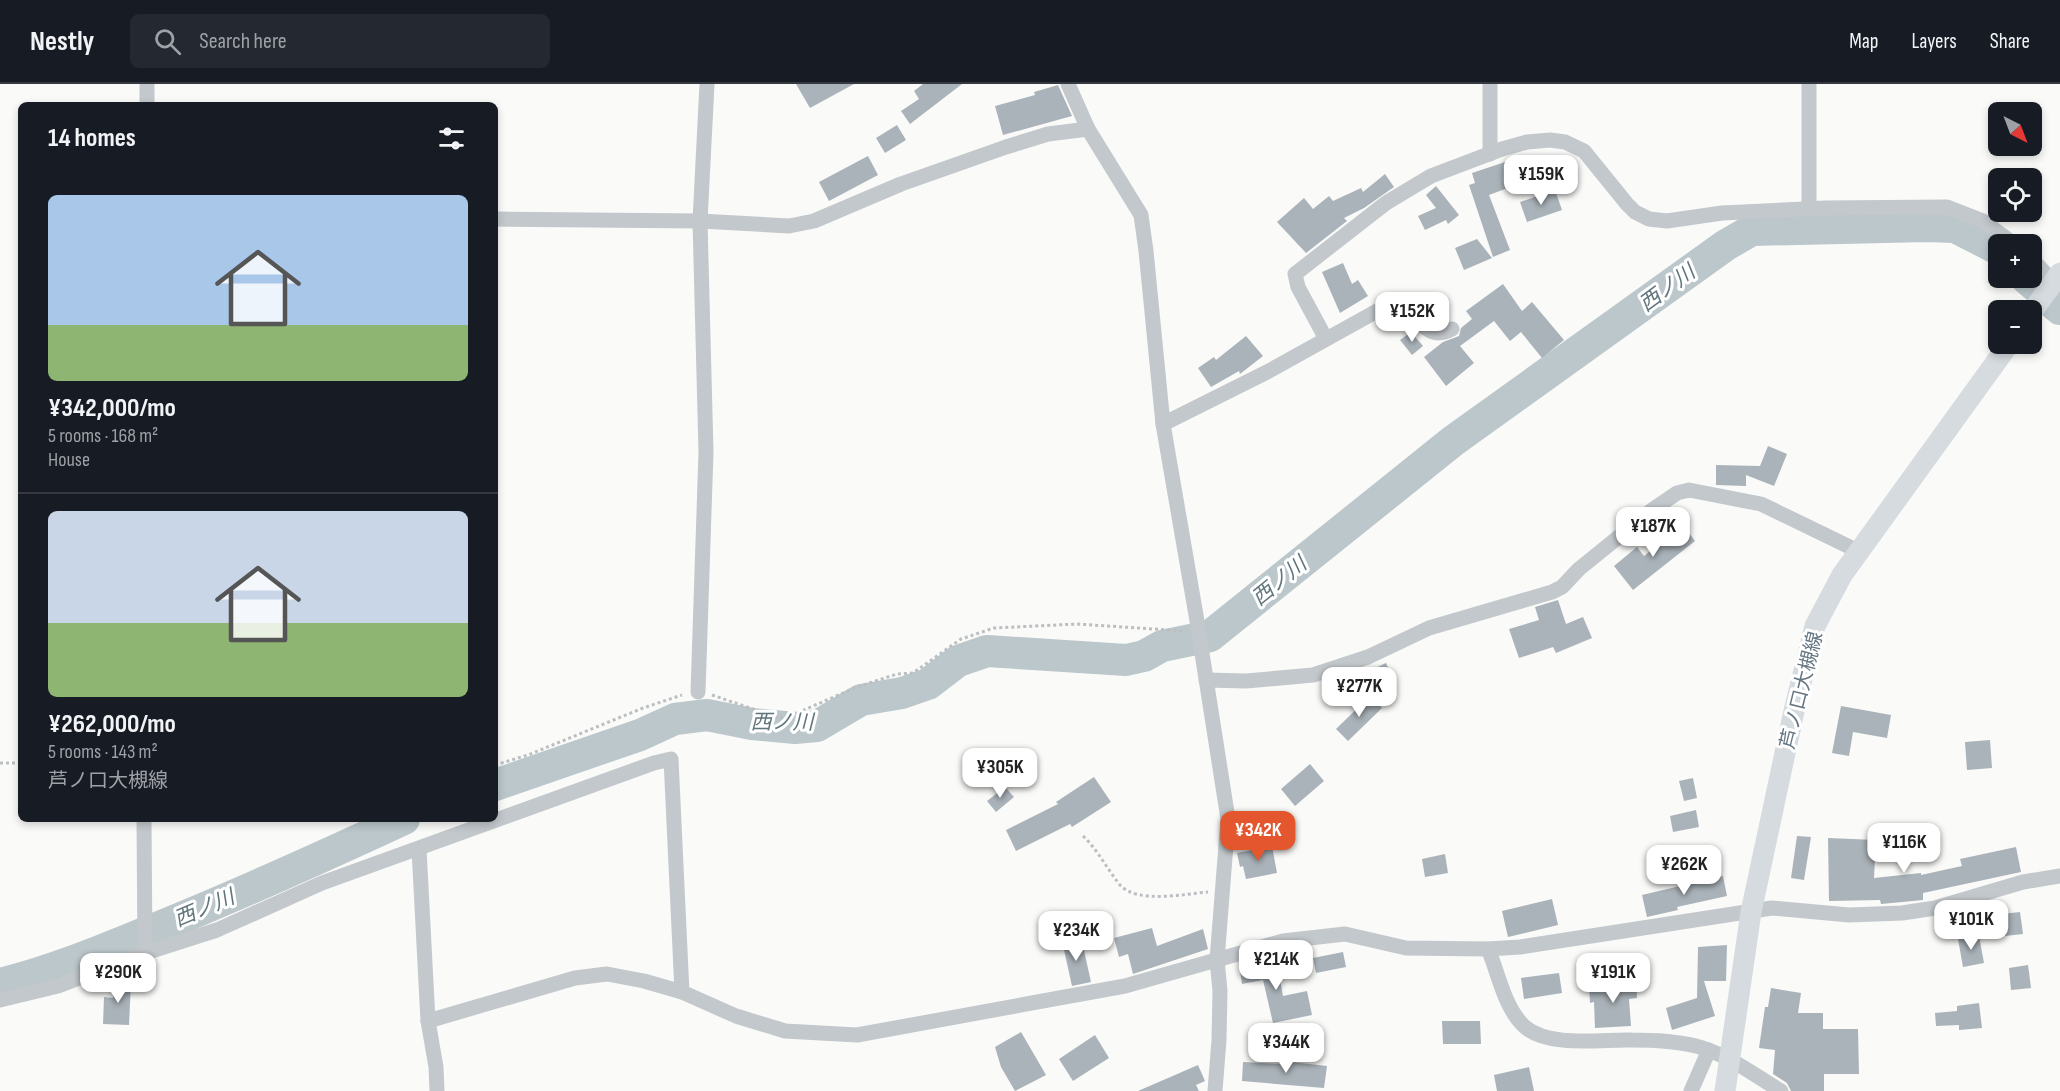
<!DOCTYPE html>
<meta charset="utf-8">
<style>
:root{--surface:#171b24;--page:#242831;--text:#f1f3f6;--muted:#9ea1a6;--line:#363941;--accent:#e4572e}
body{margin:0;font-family:"Sofia Sans Condensed","Noto Sans JP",sans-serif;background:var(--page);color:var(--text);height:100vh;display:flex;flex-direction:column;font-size:22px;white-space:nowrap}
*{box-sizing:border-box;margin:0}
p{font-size:20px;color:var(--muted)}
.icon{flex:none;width:33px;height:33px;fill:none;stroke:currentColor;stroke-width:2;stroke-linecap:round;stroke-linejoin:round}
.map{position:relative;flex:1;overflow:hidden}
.side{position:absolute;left:18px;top:18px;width:480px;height:720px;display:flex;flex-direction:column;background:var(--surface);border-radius:9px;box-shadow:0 3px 9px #0003}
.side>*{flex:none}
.needle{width:39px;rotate:138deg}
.controls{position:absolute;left:1988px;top:18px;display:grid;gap:12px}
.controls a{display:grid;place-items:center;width:54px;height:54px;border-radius:9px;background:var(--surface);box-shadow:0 3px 9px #0003;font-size:30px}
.price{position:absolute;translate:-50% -51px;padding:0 14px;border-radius:12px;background:#fff;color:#222;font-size:20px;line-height:39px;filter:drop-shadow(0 2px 3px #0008)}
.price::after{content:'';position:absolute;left:50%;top:36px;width:18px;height:14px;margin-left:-9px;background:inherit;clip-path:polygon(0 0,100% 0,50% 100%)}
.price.selected{background:var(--accent);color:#fff}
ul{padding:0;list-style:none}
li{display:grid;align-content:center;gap:12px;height:318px;padding:0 30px}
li+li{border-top:2px solid var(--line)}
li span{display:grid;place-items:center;height:186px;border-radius:9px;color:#555}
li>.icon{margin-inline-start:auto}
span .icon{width:108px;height:108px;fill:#fffc;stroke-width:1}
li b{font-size:26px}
h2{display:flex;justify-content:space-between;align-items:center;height:72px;padding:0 30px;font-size:26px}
header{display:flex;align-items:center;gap:36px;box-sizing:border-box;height:84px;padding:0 30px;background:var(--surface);border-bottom:2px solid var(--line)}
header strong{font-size:28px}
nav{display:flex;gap:33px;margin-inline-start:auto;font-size:21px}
.search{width:420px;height:54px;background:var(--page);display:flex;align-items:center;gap:15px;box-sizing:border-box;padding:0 21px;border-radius:9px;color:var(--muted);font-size:22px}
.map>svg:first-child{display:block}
</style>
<header>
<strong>Nestly</strong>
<div class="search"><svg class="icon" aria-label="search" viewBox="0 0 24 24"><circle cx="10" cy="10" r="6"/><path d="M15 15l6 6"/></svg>Search here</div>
<nav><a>Map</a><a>Layers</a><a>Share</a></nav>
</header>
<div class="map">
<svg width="2060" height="1007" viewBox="0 0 2060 1007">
<rect width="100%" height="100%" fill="#fafaf8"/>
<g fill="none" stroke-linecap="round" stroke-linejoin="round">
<!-- river -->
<g stroke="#bbc7cb" stroke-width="32">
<polyline points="2026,194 2039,205"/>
<polyline points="2053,219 2060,225"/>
<polyline points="495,701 640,651 675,635 707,631 752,640 795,644 817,642 861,616 902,609 928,600 958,577 987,567 1126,576 1144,572 1162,562 1210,552 1453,357 1726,161 1752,146 1926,142 1955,143 1998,165"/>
<path d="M0,900c57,-14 110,-37 164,-59 81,-33 160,-69 240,-106"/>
</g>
</g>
<!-- building -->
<g fill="#aab3b9">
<polygon points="796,0 854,0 810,24"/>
<polygon points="923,0 962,0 910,40 901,27 919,15 914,7"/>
<polygon points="1058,1 1072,32 1003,51 995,22 1035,11 1034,8"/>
<polygon points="897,41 906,56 885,69 876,54"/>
<polygon points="868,72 878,91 829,117 819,98"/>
<polygon points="1505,78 1513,102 1489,111 1510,166 1493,173 1469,101 1475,99 1472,89"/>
<polygon points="1385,90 1394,103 1364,124 1344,134 1347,137 1306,169 1277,138 1304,114 1313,125 1329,112 1333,117 1361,104 1363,108"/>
<polygon points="1436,102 1459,131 1448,140 1446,136 1425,146 1418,132 1436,124 1426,111"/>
<polygon points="1555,106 1562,126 1527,138 1520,118"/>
<polygon points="1477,155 1492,174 1464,186 1455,164"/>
<polygon points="1343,179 1352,200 1358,196 1368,212 1340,229 1322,188"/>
<polygon points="1503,200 1522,227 1532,218 1564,256 1542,274 1521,248 1510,257 1494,237 1460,262 1474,279 1446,302 1424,273 1443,258 1459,252 1461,244 1472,235 1466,227"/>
<polygon points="1411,248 1423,262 1412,271 1400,256"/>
<polygon points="1246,252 1263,272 1240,290 1239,287 1211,303 1198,284 1214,273 1216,276"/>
<polygon points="1768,362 1787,370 1774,402 1746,391 1746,402 1716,401 1716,381 1760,382"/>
<polygon points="1683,441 1695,457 1633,506 1614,482 1637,463 1644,472"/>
<polygon points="1558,516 1566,540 1583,533 1592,554 1556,569 1553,563 1519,574 1509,545 1539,536 1535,523"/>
<polygon points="1386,579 1392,592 1373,601 1367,588"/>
<polygon points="1370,612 1382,624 1348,657 1336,645"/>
<polygon points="1841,622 1891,631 1887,654 1853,648 1849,672 1832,669"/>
<polygon points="1990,656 1992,684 1967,686 1965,658"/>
<polygon points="1310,680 1324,697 1295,722 1281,705"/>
<polygon points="1094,693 1111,718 1072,743 1070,740 1016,767 1006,746 1058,720 1056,718"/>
<polygon points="1693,694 1697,714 1684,717 1679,697"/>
<polygon points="1005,703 1014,713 996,728 987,717"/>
<polygon points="1696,726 1699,743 1673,748 1670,732"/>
<polygon points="1797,752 1811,753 1804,796 1791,794"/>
<polygon points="1828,754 1876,756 1874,794 1921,789 1921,791 1962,782 1960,775 2016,763 2021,788 1923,809 1923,816 1881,820 1880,816 1829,817"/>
<polygon points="1272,762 1277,789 1246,795 1243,782 1240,783 1237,769"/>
<polygon points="1445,770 1448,789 1425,793 1422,775"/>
<polygon points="1723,792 1727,812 1677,823 1678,826 1647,833 1642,811"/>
<polygon points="1552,815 1558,841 1508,853 1502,827"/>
<polygon points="2020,828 2023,850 2005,852 2002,830"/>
<polygon points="1152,844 1157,862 1203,845 1208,865 1133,890 1128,870 1119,873 1114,854"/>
<polygon points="1979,852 1984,879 1963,883 1958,855"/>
<polygon points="1081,853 1091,898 1072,902 1062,857"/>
<polygon points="1727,861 1726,897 1704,897 1715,932 1672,946 1666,924 1697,914 1698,863"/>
<polygon points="1343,868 1346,883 1316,889 1313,874"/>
<polygon points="1276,874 1283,912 1307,907 1312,931 1273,939 1263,896 1242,900 1239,880"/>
<polygon points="2028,881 2031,904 2011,906 2009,884"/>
<polygon points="1559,889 1562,909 1524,915 1521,894"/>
<polygon points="113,896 131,897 129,941 103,940 104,913 113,914"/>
<polygon points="1636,897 1637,914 1629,915 1631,942 1595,944 1594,918 1590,919 1589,902"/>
<polygon points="1771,904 1801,909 1798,929 1823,929 1823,945 1858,945 1859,990 1824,990 1824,1007 1791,1007 1787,999 1773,990 1775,966 1759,964 1765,923 1768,923"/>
<polygon points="1979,919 1982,944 1959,946 1959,941 1936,942 1935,929 1957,927 1957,922"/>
<polygon points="1442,937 1480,937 1481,960 1443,960"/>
<polygon points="1021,948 1046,991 1015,1007 1001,983 995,963"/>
<polygon points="1095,951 1109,974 1073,997 1059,975"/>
<polygon points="1283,977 1327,982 1324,1004 1242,997 1243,978 1283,980"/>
<polygon points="1198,981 1205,997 1196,1001 1199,1007 1138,1007"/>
<polygon points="1529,983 1534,1007 1497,1007 1494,991"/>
</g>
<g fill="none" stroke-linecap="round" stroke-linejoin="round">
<!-- path -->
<g stroke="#bbbfc2" stroke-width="3" stroke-dasharray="3 3" stroke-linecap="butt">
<polyline points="712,611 779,634 790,632 857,603 897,590 913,589 961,555 994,544 1077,540 1184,547"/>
<polyline points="0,679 21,679"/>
<polyline points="495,681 528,671 643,624 682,611"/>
<path d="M1083,752c15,14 24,33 37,49 17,19 64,9 88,7"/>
</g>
<!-- minor -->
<g stroke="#c3c8cc" stroke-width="15">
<polyline points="1068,0 1088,45 1141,131 1146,167 1163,340 1196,531 1228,735 1217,876 1220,907 1219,956 1215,1007"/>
<polyline points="1809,0 1809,126"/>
<polyline points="147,21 147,0"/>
<polyline points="1490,70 1490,0"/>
<polyline points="495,135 700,137 789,142 814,137 901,100 1006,63 1048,50 1088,45"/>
<polyline points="2031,174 2060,205"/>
<polyline points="1326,255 1298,203 1295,190 1386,119 1431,92 1502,65 1527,58 1550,56 1565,58 1584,67 1627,120 1635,128 1649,135 1667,137 1722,129 1825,124 1947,123 1983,137 2014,160"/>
<path d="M1163,340l106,-53 117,-65c32,-3 35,40 66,23"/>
<polyline points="1206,596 1246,597 1313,591 1368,573 1429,544 1552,508 1562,503 1579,485 1652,426 1677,409 1689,406 1761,420 1858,467"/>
<polyline points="698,608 706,368 700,137 707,0"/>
<polyline points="144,735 145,869"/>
<polyline points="419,765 428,937 436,983 437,1007"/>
<path d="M1488,865c11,25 16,59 37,78 25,21 77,12 107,13 22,0 43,1 64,6 31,8 58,29 85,45"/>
<polyline points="0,916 58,902 145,869 217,846 322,799 654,679 671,675 682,908"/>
<polyline points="428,937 575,894 607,890 644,897 682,908 736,932 785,947 857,951 1125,902 1283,857 1345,850 1406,864 1488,865 1520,863 1772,824 1849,831 1902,829 1935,824 2023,798 2060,792"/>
<polyline points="1691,1007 1709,966"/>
</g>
<!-- secondary -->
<g stroke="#d6dbdf" stroke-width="21">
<polyline points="2031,229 2060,189"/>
<polyline points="1725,1007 1751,828 1794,627 1815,542 1842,491 2009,260"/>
</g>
</g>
<g text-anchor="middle" stroke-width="6" stroke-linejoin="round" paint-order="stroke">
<!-- street labels -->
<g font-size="20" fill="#657683" stroke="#fff">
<text transform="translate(1801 606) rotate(-76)" y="7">芦ノ口大槻線</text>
</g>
<!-- water labels -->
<g font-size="21" font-style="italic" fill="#60757c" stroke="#fff">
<text transform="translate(1667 204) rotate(-36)" y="7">西ノ川</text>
<text transform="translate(1279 497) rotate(-39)" y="7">西ノ川</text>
<text x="782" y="645">西ノ川</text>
<text transform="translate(204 824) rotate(-23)" y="7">西ノ川</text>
</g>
</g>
</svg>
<div class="controls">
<a><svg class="needle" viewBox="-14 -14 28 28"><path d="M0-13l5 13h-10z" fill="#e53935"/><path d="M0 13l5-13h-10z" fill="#9ea1a6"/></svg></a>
<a><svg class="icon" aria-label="locate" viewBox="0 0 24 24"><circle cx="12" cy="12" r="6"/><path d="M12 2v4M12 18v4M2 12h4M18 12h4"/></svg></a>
<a>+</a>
<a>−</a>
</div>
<b class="price" style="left:1541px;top:122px">¥159K</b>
<b class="price" style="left:1412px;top:259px">¥152K</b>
<b class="price" style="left:1653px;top:474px">¥187K</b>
<b class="price" style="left:1359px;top:634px">¥277K</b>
<b class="price" style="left:1000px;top:715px">¥305K</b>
<b class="price selected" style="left:1258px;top:778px">¥342K</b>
<b class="price" style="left:1904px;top:790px">¥116K</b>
<b class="price" style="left:1684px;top:812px">¥262K</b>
<b class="price" style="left:1971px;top:867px">¥101K</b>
<b class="price" style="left:1076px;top:878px">¥234K</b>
<b class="price" style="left:1276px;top:907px">¥214K</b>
<b class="price" style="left:118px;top:920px">¥290K</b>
<b class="price" style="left:1613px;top:920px">¥191K</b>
<b class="price" style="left:1286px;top:990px">¥344K</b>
<section class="side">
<h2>14 homes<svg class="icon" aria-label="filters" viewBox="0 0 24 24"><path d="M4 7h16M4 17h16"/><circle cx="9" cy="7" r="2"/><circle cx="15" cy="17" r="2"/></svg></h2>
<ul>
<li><span style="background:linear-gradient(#a9c7e8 70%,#8fb573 0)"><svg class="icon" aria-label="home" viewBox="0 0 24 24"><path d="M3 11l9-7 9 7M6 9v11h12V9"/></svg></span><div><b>¥342,000/mo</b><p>5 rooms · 168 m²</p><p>House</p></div></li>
<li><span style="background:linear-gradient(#c9d6e8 60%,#8fb573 0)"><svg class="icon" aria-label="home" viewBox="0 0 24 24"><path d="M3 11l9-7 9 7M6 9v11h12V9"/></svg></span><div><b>¥262,000/mo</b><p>5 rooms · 143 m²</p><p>芦ノ口大槻線</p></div></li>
</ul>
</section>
</div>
